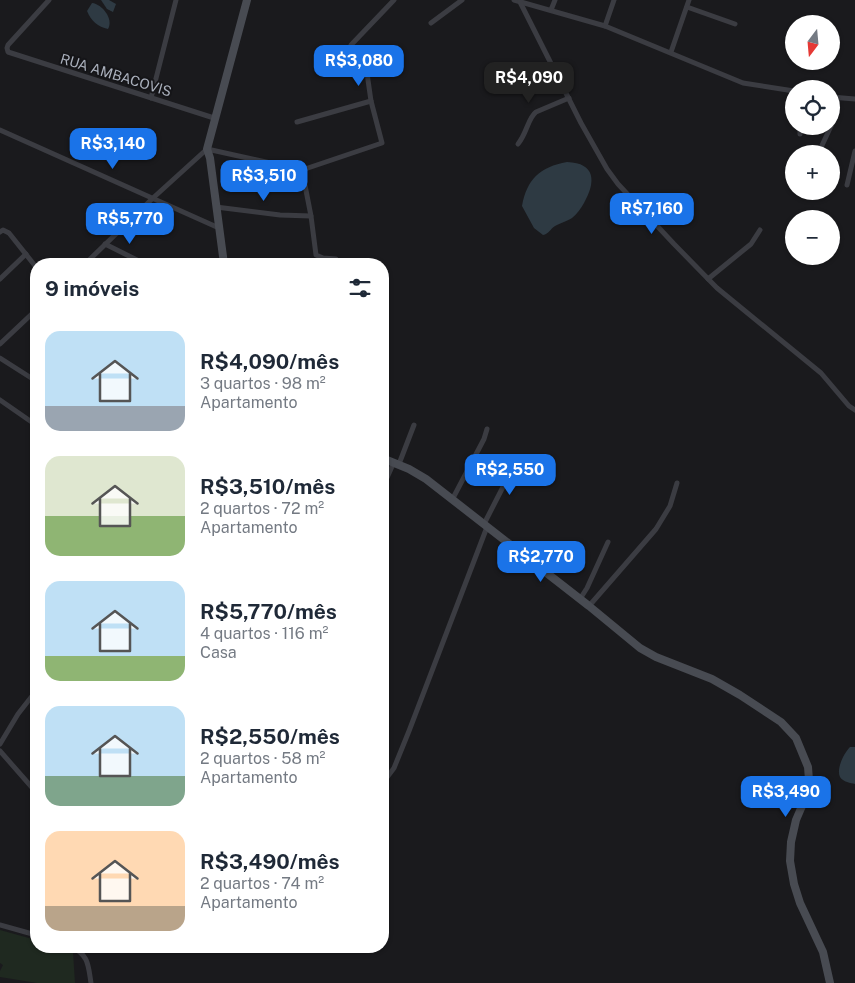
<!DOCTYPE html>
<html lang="pt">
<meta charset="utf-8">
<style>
:root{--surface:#fff;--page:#f6f6f7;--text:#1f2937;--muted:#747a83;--accent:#1a73e8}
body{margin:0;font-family:"Public Sans",sans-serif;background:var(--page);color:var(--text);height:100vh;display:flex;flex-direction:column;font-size:19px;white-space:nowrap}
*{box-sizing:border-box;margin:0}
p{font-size:16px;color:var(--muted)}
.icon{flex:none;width:28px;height:28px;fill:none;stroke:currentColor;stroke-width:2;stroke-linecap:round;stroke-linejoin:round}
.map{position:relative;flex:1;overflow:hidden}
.drawer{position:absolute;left:30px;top:258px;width:359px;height:695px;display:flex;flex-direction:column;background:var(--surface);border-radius:20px;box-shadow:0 1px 4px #0004}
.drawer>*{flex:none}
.needle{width:32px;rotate:196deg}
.tools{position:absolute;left:785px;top:15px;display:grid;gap:10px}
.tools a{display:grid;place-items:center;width:55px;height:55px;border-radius:50%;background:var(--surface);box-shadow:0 1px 4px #0004;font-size:25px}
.price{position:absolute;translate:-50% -42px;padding:0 11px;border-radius:10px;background:var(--accent);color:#fff;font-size:16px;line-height:32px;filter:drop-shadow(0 1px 2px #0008)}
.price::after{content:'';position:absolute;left:50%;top:30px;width:15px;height:11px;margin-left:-8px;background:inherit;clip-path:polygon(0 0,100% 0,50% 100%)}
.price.active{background:#222;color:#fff}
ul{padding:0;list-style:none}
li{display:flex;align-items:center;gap:15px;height:125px;padding:0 15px}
li span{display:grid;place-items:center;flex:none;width:140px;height:100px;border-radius:15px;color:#555}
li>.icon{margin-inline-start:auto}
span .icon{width:60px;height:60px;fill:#fffc;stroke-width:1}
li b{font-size:21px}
h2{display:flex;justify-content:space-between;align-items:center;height:60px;padding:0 15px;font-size:21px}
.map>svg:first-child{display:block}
</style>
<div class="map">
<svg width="855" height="983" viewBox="0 0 855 983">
<rect width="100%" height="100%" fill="#1a1a1d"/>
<!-- green -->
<polygon fill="#1f2920" points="0,930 36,940 36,946 59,946 73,952 75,983 37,983 0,977 0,971 3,965 0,963"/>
<!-- water -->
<g fill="#2e3a43">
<polygon points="101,0 109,0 116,4 113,12 107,9"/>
<path d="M92,3c10,1 22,16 16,26 -10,-2 -17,-8 -21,-18z"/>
<path d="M567,162c29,1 29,20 17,41 -3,5 -7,11 -12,15 -4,3 -12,5 -17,8 -5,3 -6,8 -12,9l-9,-7 -12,-22c5,-27 18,-39 45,-44z"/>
<path d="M850,747h5v37c-4,-1 -12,-2 -15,-7 -4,-8 4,-24 10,-30z"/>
</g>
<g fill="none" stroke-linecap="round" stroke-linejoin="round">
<!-- street -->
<g stroke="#3b3c42" stroke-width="5">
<polyline points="49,0 8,45 7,48 8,52 214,118"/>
<polyline points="514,0 605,26 743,83 794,91"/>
<polyline points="520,2 581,123 607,169 618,184 674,244 717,288 821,373 849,406 855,410"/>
<polyline points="687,7 735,24"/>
<polyline points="551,10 555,0"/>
<polyline points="431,23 462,0"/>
<polyline points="605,26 614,0"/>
<polyline points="671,52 689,0"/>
<polyline points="831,97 855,99"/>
<polyline points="151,98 176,0"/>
<polyline points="297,122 371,101"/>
<polyline points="800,126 800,134"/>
<polyline points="831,126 835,118 838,98"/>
<polyline points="0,130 219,228"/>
<path d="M518,144c9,-11 10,-26 18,-32l33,-14"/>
<polyline points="818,154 831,126"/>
<polyline points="302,170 311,216 316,255 323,258 336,259"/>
<polyline points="847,185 855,151"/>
<polyline points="216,207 280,215 311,216"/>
<polyline points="0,232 3,230 9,233 36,267"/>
<polyline points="105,244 145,264"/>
<polyline points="85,264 153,198 207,149 302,170 382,143 371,101 367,73 350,48 351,45 394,0"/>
<polyline points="0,279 26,254"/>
<polyline points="708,279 751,244 760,230"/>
<polyline points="0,344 36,310"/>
<polyline points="0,358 36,381"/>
<polyline points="0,400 36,425"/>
<polyline points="399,464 414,425"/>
<polyline points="382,489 394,462"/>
<polyline points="452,500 484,439 487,429"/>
<polyline points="484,524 505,483 504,475 499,466"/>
<polyline points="580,599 587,588 608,542"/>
<polyline points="589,606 656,529 670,506 677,483"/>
<polyline points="0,744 18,714 36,691"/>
<polyline points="0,751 36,792"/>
<polyline points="382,784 394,768 409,731 487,527"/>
<polyline points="0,925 36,935"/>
<path d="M71,946c18,10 17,18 20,37"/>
</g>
<!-- secondary -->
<g stroke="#484b52" stroke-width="8">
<polyline points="224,264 210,158 207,149 247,0"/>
<polyline points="382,458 409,469 426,479 589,606 640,648 656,657 712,679 740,695 781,722 796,738 808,767 809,780 808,792 796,820 791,842 790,861 794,884 800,903 823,952 830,983"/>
</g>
</g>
<g text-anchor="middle" stroke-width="4" stroke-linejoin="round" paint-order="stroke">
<!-- street labels -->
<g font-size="14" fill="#abb1bd" stroke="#151518">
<text transform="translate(116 75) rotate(17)" y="5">RUA AMBACOVIS</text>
</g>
</g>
</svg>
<div class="tools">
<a><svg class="needle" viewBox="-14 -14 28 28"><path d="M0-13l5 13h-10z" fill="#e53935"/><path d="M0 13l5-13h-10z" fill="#747a83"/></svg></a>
<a><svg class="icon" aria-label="locate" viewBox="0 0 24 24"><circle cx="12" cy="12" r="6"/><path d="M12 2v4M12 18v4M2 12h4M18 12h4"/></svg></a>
<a>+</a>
<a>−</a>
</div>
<b class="price" style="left:359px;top:87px">R$3,080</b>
<b class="price active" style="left:529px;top:104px">R$4,090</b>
<b class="price" style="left:113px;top:170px">R$3,140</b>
<b class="price" style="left:264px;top:202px">R$3,510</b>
<b class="price" style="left:652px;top:235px">R$7,160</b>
<b class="price" style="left:130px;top:245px">R$5,770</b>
<b class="price" style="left:510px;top:496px">R$2,550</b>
<b class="price" style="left:541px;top:583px">R$2,770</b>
<b class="price" style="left:786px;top:818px">R$3,490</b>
<section class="drawer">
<h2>9 imóveis<svg class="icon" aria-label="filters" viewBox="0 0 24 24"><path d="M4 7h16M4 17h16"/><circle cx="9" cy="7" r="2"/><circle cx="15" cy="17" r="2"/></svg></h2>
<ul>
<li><span style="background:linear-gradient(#bfe0f5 75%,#9aa5b1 0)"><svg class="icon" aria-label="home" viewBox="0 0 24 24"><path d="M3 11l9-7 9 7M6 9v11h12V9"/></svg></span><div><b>R$4,090/mês</b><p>3 quartos · 98 m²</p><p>Apartamento</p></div></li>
<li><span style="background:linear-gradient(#dfe7d0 60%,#8fb573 0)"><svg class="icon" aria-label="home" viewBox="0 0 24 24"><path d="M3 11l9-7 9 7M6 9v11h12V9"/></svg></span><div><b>R$3,510/mês</b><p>2 quartos · 72 m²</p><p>Apartamento</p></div></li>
<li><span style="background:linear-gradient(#bfe0f5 75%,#8fb573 0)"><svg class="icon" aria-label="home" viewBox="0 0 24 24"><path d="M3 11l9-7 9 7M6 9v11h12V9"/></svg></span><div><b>R$5,770/mês</b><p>4 quartos · 116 m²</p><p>Casa</p></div></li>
<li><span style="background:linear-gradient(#bfe0f5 70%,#7fa58c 0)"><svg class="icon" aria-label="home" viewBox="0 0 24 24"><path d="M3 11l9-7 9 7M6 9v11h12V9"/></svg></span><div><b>R$2,550/mês</b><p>2 quartos · 58 m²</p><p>Apartamento</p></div></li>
<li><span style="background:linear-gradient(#ffd9b3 75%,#b9a48a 0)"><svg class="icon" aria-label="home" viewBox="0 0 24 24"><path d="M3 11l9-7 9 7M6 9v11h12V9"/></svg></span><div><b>R$3,490/mês</b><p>2 quartos · 74 m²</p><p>Apartamento</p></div></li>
</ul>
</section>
</div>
